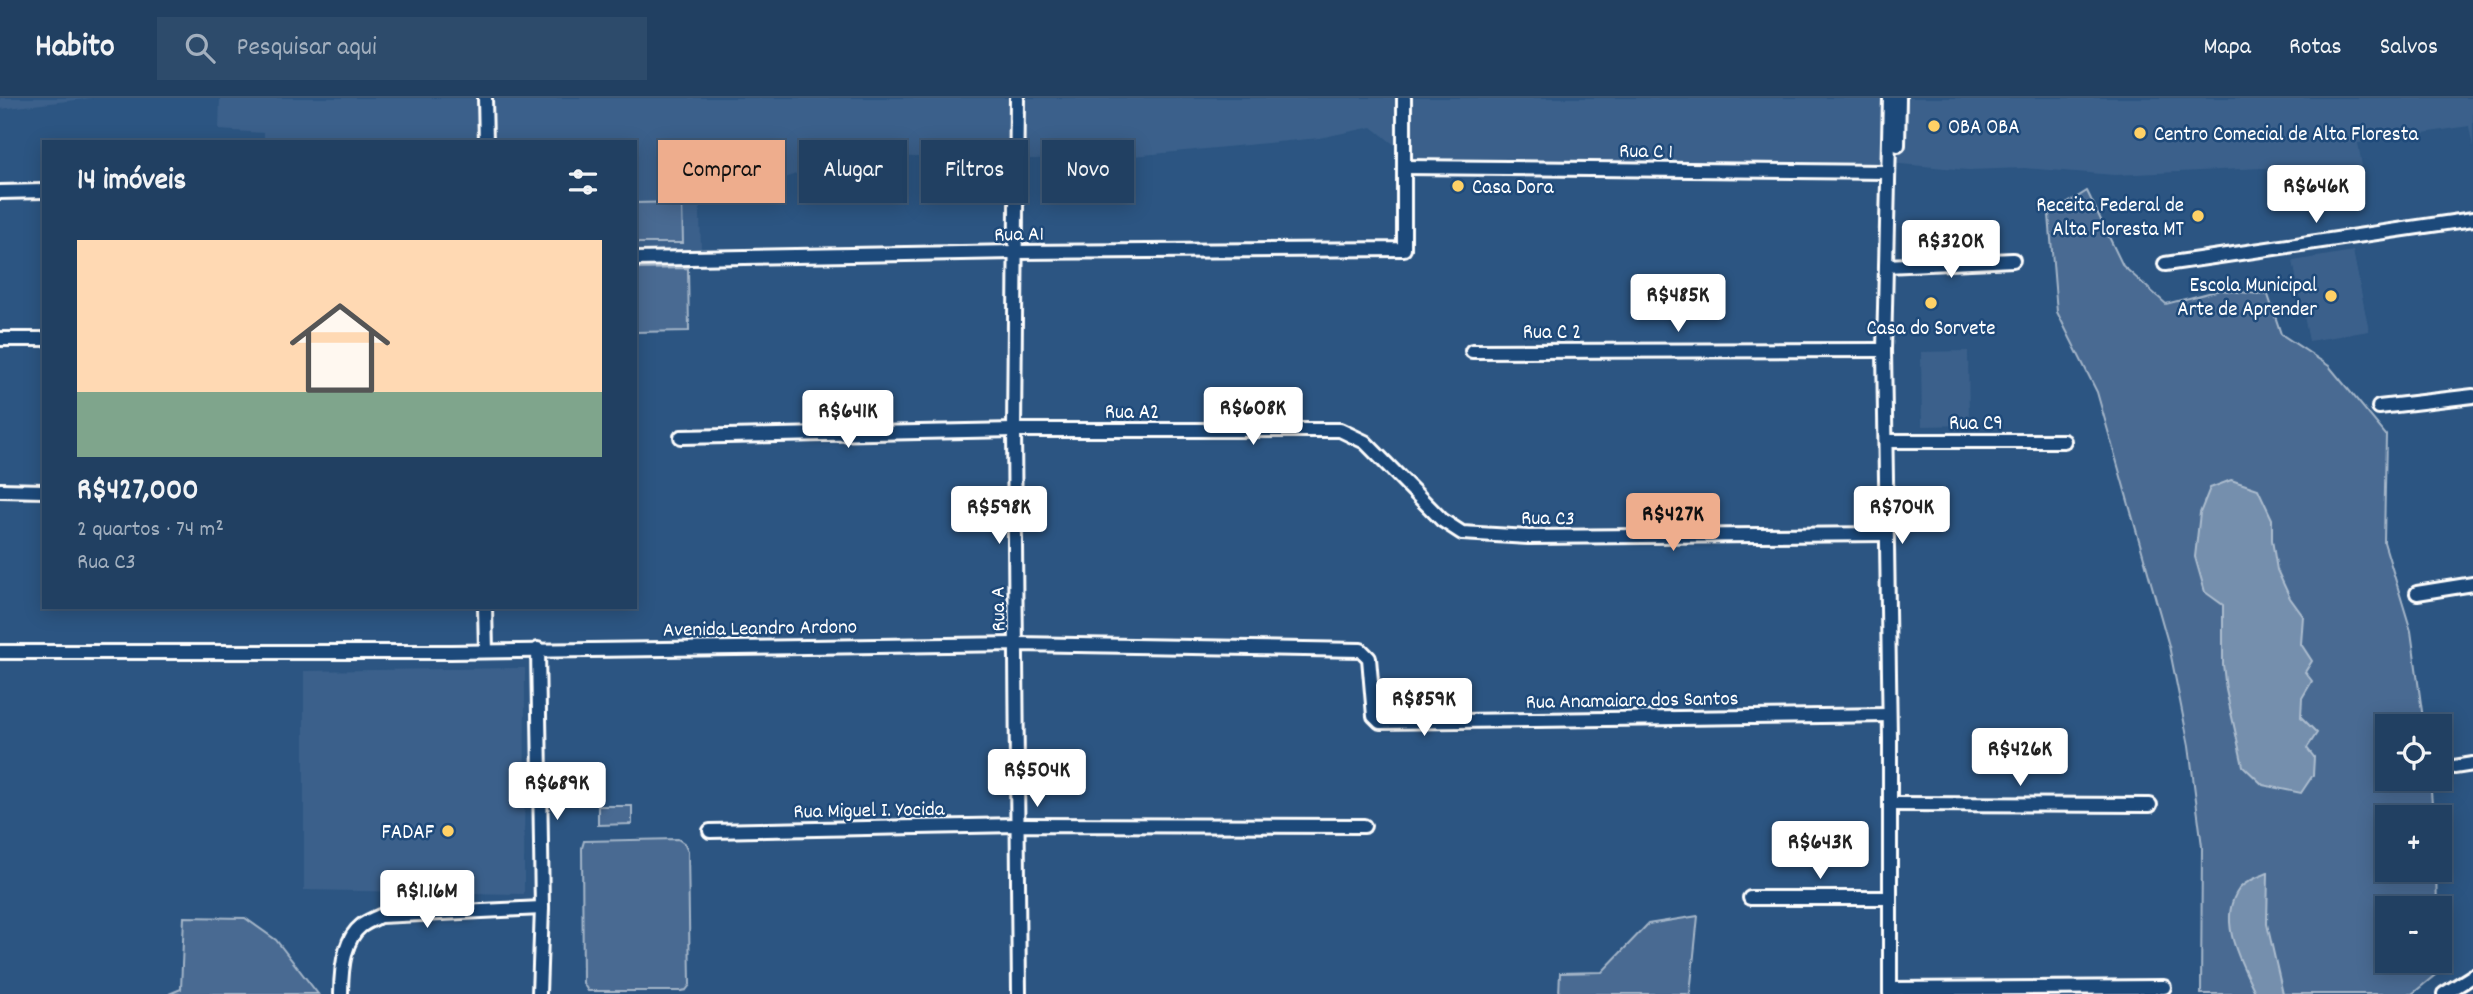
<!DOCTYPE html>
<html lang="pt">
<meta charset="utf-8">
<style>
:root{--surface:#214062;--page:#2d4b6b;--text:#f1f3f6;--muted:#a2afbe;--line:#3e5977;--accent:#eead8d}
body{margin:0;font-family:Dekko,sans-serif;background:var(--page);color:var(--text);height:100vh;display:flex;flex-direction:column;font-size:26px;white-space:nowrap}
*{box-sizing:border-box;margin:0}
p{font-size:23px;color:var(--muted)}
.icon{flex:none;width:38px;height:38px;fill:none;stroke:currentColor;stroke-width:2;stroke-linecap:round;stroke-linejoin:round}
.map{position:relative;flex:1;overflow:hidden}
.side{position:absolute;left:42px;top:42px;width:595px;height:469px;display:flex;flex-direction:column;background:var(--surface);border-radius:0px;box-shadow:0 4px 18px #0003,0 0 0 2px var(--line)}
.side>*{flex:none}
.hud{position:absolute;left:658px;top:42px;width:665px;height:63px;display:flex;gap:14px}
.buttons{position:absolute;left:2375px;top:616px;display:grid;gap:14px}
.buttons a{display:grid;place-items:center;width:77px;height:77px;border-radius:0px;background:var(--surface);box-shadow:0 4px 18px #0003,0 0 0 2px var(--line);font-size:35px}
.price{position:absolute;translate:-50% -60px;padding:0 16px;border-radius:7px;background:#fff;color:#222;font-size:23px;line-height:46px;filter:drop-shadow(0 2px 4px #0008)}
.price::after{content:'';position:absolute;left:50%;top:42px;width:21px;height:16px;margin-left:-10px;background:inherit;clip-path:polygon(0 0,100% 0,50% 100%)}
.price.selected{background:var(--accent);color:#111}
ul{padding:0;list-style:none}
li{display:grid;align-content:center;gap:14px;height:371px;padding:0 35px}
li span{display:grid;place-items:center;height:217px;border-radius:0px;color:#555}
li>.icon{margin-inline-start:auto}
span .icon{width:126px;height:126px;fill:#fffc;stroke-width:1}
li b{font-size:30px}
h2{display:flex;justify-content:space-between;align-items:center;height:84px;padding:0 35px;font-size:30px}
.chip{padding:0 24px;border-radius:0px;background:var(--surface);box-shadow:0 4px 18px #0003,0 0 0 2px var(--line);font-size:24px;line-height:63px}
.chip.selected{background:var(--accent);color:#111}
header{display:flex;align-items:center;gap:42px;box-sizing:border-box;height:98px;padding:0 35px;background:var(--surface);border-bottom:2px solid var(--line)}
header strong{font-size:33px}
nav{display:flex;gap:38px;margin-inline-start:auto;font-size:24px}
.search{width:490px;height:63px;background:var(--page);display:flex;align-items:center;gap:18px;box-sizing:border-box;padding:0 24px;border-radius:0px;color:var(--muted);font-size:26px}
.map>svg:first-child{display:block}
</style>
<header>
<strong>Habito</strong>
<div class="search"><svg class="icon" aria-label="search" viewBox="0 0 24 24"><circle cx="10" cy="10" r="6"/><path d="M15 15l6 6"/></svg>Pesquisar aqui</div>
<nav><a>Mapa</a><a>Rotas</a><a>Salvos</a></nav>
</header>
<div class="map">
<svg width="2473" height="896" viewBox="0 0 2473 896">
<rect width="100%" height="100%" fill="#2c5582"/>
<filter id="ink" filterUnits="userSpaceOnUse"><feTurbulence type="fractalNoise" baseFrequency=".0143" numOctaves="2"/><feDisplacementMap in="SourceGraphic" scale="14" xChannelSelector="R" yChannelSelector="G"/><feConvolveMatrix kernelMatrix="1 2 1 2 8 2 1 2 1" color-interpolation-filters="sRGB"/></filter>
<g filter="url(#ink)">
<!-- built -->
<g fill="#3b618b">
<polygon points="0,0 92,0 0,11"/>
<polygon points="220,0 2473,0 2473,49 2469,28 2358,45 2362,68 2261,70 2115,77 2024,70 1968,72 1878,64 1415,63 1372,29 1319,40 1133,58 998,62 861,57 828,63 763,89 699,83 701,151 635,151 635,44 264,44 264,35 219,32"/>
<polygon points="2353,153 2369,233 2309,243 2293,163"/>
<polygon points="1968,253 1969,327 1922,328 1921,254"/>
<polygon points="525,570 524,796 304,792 304,573"/>
</g>
<!-- green -->
<g fill="#486b92" stroke="#a4b5c8" stroke-width="2">
<polygon points="2087,93 2123,168 2166,206 2220,192 2268,197 2281,236 2329,268 2386,337 2384,444 2411,533 2424,628 2387,628 2387,681 2430,681 2433,719 2387,719 2387,772 2436,772 2437,810 2387,810 2387,863 2439,863 2440,873 2412,896 2201,896 2202,748 2189,648 2169,548 2097,294 2057,214 2049,117"/>
<polygon points="682,104 683,145 635,145 635,105"/>
<polygon points="688,170 689,233 635,234 635,171"/>
<polygon points="598,708 632,708 632,726 598,727"/>
<polygon points="678,741 685,746 688,753 690,887 686,892 681,893 588,893 583,885 582,750 584,743"/>
<polygon points="1698,818 1690,896 1559,896 1560,875 1602,874 1648,826"/>
<polygon points="184,819 245,820 276,842 318,896 169,896 181,891"/>
</g>
<!-- water -->
<g fill="#748fad" stroke="#acbcce" stroke-width="2">
<polygon points="2231,382 2258,391 2272,421 2272,442 2277,472 2290,500 2303,518 2301,546 2312,563 2305,574 2312,583 2302,600 2301,619 2317,635 2307,650 2314,659 2313,677 2301,695 2263,687 2243,668 2226,592 2223,566 2223,507 2205,494 2195,459 2200,415 2210,390"/>
<path d="M2268,775l-1,51 16,70h-27c-14,-30 -40,-73 -17,-105 7,-8 19,-12 29,-16z"/>
</g>
<g fill="none" stroke-linecap="round" stroke-linejoin="round">
<!-- minor casing -->
<g stroke="#fff" stroke-width="18">
<g id="minor">
<polyline points="485,0 486,44"/>
<polyline points="1017,0 1014,332 1019,896"/>
<polyline points="1890,0 1884,252 1890,640 1890,896"/>
<polyline points="1898,47 1899,0"/>
<polyline points="1404,69 1888,74"/>
<polyline points="0,94 44,93"/>
<polyline points="635,161 1016,154 1404,151 1404,0"/>
<polyline points="2165,166 2473,121"/>
<polyline points="1886,168 2013,162"/>
<polyline points="0,241 44,241"/>
<polyline points="1472,253 1884,252"/>
<polyline points="2379,309 2473,298"/>
<polyline points="681,339 1014,332 1340,332 1365,344 1442,422 1462,435 1528,439 1886,436"/>
<polyline points="1887,343 2064,343"/>
<polyline points="0,392 44,393"/>
<polyline points="2417,495 2473,486"/>
<polyline points="485,509 486,553"/>
<polyline points="538,551 542,810 539,896"/>
<polyline points="0,554 451,554 1017,546 1361,552 1369,560 1374,618 1380,624 1889,617"/>
<polyline points="2454,669 2473,666"/>
<polyline points="1891,706 2150,707"/>
<polyline points="710,733 1018,727 1364,728"/>
<polyline points="1750,800 1889,800"/>
<polyline points="1890,891 2164,889"/>
<path d="M341,896c0,-21 2,-54 20,-68 5,-4 13,-7 19,-10l162,-8"/>
<polyline points="2444,896 2473,878"/>
</g>
</g>
<!-- minor -->
<use href="#minor" stroke="#1f4a7a" stroke-width="12"/>
</g>
</g>
<!-- markers -->
<g fill="#ffd166" stroke="#1f4a7a" stroke-width="2.5">
<circle cx="1934" cy="28" r="7"/>
<circle cx="2140" cy="35" r="7"/>
<circle cx="1458" cy="88" r="7"/>
<circle cx="2198" cy="118" r="7"/>
<circle cx="2331" cy="198" r="7"/>
<circle cx="1931" cy="205" r="7"/>
<circle cx="448" cy="733" r="7"/>
</g>
<g text-anchor="middle" stroke-width="5" stroke-linejoin="round" paint-order="stroke">
<!-- poi labels -->
<g font-size="21" fill="#fff" stroke="#1f4a7a" text-anchor="start">
<text x="1948" y="35">OBA OBA</text>
<text x="2154" y="42">Centro Comecial de Alta Floresta</text>
<text x="1472" y="95">Casa Dora</text>
<text x="2184" y="113" text-anchor="end">Receita Federal de<tspan x="2184" dy="24">Alta Floresta MT</tspan></text>
<text x="2317" y="193" text-anchor="end">Escola Municipal<tspan x="2317" dy="24">Arte de Aprender</tspan></text>
<text x="1931" y="236" text-anchor="middle">Casa do Sorvete</text>
<text x="434" y="740" text-anchor="end">FADAF</text>
</g>
<!-- street labels -->
<g font-size="21" fill="#fff" stroke="#1f4a7a">
<text transform="translate(1646 52) rotate(1)" y="7">Rua C 1</text>
<text transform="translate(1019 135) rotate(-1)" y="7">Rua A1</text>
<text x="1552" y="240">Rua C 2</text>
<text x="1132" y="320">Rua A2</text>
<text x="1976" y="331">Rua C9</text>
<text transform="translate(1548 419) rotate(1)" y="7">Rua C3</text>
<text transform="translate(997 511) rotate(-91)" y="7">Rua A</text>
<text transform="translate(760 529) rotate(-1)" y="7">Avenida Leandro Ardono</text>
<text transform="translate(1632 601) rotate(-1)" y="7">Rua Anamaiara dos Santos</text>
<text transform="translate(869 711) rotate(-1)" y="7">Rua Miguel I. Yocida</text>
</g>
</g>
</svg>
<div class="buttons">
<a><svg class="icon" aria-label="locate" viewBox="0 0 24 24"><circle cx="12" cy="12" r="6"/><path d="M12 2v4M12 18v4M2 12h4M18 12h4"/></svg></a>
<a>+</a>
<a>−</a>
</div>
<b class="price" style="left:2316px;top:127px">R$646K</b>
<b class="price" style="left:1951px;top:182px">R$320K</b>
<b class="price" style="left:1678px;top:236px">R$485K</b>
<b class="price" style="left:1253px;top:349px">R$608K</b>
<b class="price" style="left:848px;top:352px">R$641K</b>
<b class="price" style="left:999px;top:448px">R$598K</b>
<b class="price" style="left:1902px;top:448px">R$704K</b>
<b class="price selected" style="left:1673px;top:455px">R$427K</b>
<b class="price" style="left:1424px;top:640px">R$859K</b>
<b class="price" style="left:2020px;top:690px">R$426K</b>
<b class="price" style="left:1037px;top:711px">R$504K</b>
<b class="price" style="left:557px;top:724px">R$689K</b>
<b class="price" style="left:1820px;top:783px">R$643K</b>
<b class="price" style="left:427px;top:832px">R$1.16M</b>
<div class="hud">
<a class="chip selected">Comprar</a>
<a class="chip">Alugar</a>
<a class="chip">Filtros</a>
<a class="chip">Novo</a>
</div>
<section class="side">
<h2>14 imóveis<svg class="icon" aria-label="filters" viewBox="0 0 24 24"><path d="M4 7h16M4 17h16"/><circle cx="9" cy="7" r="2"/><circle cx="15" cy="17" r="2"/></svg></h2>
<ul>
<li><span style="background:linear-gradient(#ffd9b3 70%,#7fa58c 0)"><svg class="icon" aria-label="home" viewBox="0 0 24 24"><path d="M3 11l9-7 9 7M6 9v11h12V9"/></svg></span><div><b>R$427,000</b><p>2 quartos · 74 m²</p><p>Rua C3</p></div></li>
</ul>
</section>
</div>
